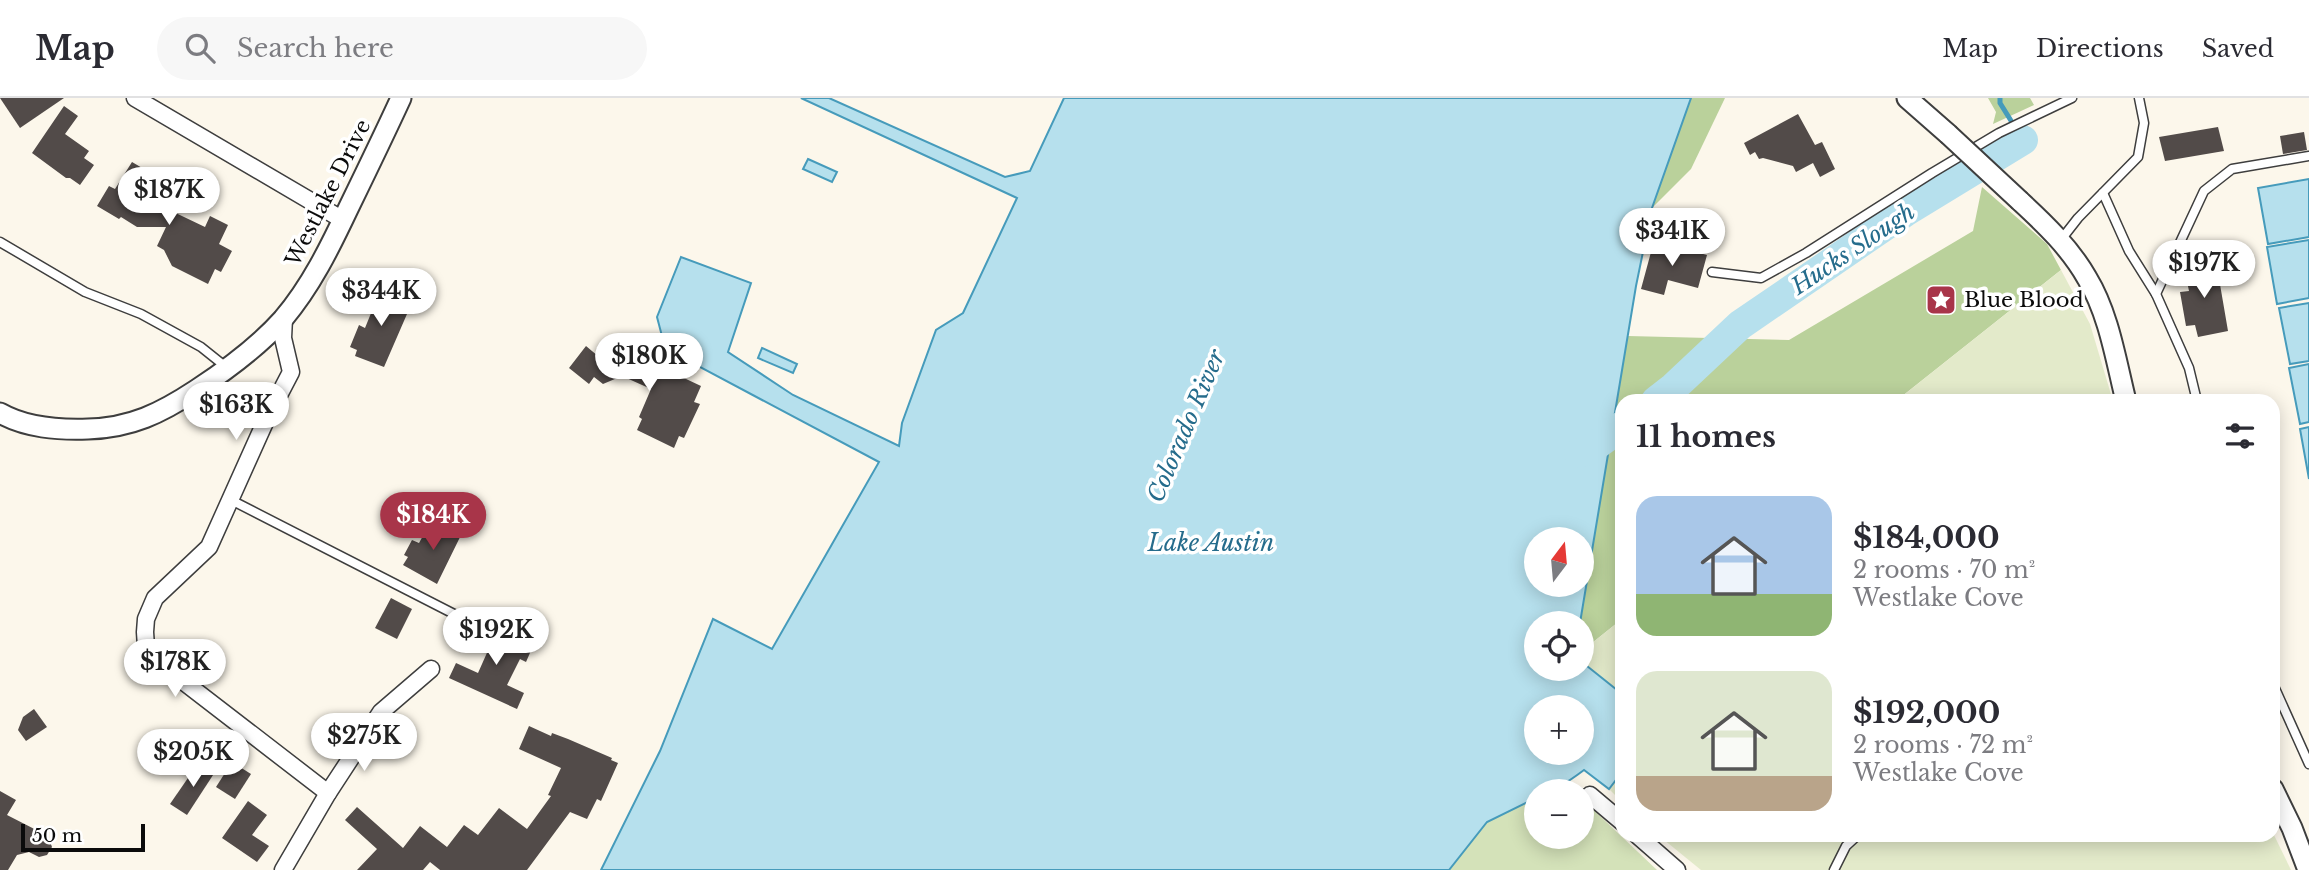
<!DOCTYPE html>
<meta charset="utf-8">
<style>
:root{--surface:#fff;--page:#f7f7f7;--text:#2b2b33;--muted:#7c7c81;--line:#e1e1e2;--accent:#a83549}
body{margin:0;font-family:"Libre Baskerville",serif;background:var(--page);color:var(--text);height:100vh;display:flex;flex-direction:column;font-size:26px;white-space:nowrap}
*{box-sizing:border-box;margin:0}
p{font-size:23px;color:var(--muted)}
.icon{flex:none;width:38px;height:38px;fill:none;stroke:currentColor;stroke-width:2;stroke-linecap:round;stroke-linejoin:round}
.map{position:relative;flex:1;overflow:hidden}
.sheet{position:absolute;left:1615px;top:296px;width:665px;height:448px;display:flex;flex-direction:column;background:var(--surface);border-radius:21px;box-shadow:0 4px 18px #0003}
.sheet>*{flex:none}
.needle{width:46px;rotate:16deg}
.tools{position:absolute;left:1524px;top:429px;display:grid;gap:14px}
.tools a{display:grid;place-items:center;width:70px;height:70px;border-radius:50%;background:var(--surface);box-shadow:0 4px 18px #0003;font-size:35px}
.scale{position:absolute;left:21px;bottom:18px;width:124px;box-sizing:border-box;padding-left:7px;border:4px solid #0b0b0b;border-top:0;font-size:19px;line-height:24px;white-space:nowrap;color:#0b0b0b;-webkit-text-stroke:5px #fff;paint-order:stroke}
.price{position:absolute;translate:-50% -60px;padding:0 16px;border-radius:24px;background:#fff;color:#222;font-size:23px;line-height:46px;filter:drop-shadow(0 2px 4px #0008)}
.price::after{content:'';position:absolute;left:50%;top:42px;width:21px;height:16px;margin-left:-10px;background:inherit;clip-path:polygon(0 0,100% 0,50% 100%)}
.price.current{background:var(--accent);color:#fff}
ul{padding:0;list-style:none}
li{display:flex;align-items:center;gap:21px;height:175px;padding:0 21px}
li span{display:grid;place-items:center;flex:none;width:196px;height:140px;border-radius:21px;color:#555}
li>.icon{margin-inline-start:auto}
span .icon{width:84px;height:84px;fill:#fffc;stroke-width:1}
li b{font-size:30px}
h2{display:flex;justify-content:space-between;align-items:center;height:84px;padding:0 21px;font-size:30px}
header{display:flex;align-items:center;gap:42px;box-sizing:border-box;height:98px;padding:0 35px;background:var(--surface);border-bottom:2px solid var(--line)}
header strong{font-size:33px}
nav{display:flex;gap:38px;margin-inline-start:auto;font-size:24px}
.search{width:490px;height:63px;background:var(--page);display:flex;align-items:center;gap:18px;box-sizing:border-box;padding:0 24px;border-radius:38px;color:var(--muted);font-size:26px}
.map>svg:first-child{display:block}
</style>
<header>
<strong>Map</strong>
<div class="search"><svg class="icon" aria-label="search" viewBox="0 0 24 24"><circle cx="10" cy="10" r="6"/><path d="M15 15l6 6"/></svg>Search here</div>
<nav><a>Map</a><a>Directions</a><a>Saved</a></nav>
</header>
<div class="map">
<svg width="2309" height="772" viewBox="0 0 2309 772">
<rect width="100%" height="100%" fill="#fcf7eb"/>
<!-- green -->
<polygon fill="#d4e2b9" points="1536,700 1536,738 1582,738 1582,701 1657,772 1449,772 1487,724"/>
<!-- forest -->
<g fill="#bad19b">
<polygon points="1691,0 1725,0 1691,71 1652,110"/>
<polygon points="1988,0 2030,0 2034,7 1993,26 1996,14"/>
<polygon points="1982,89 2047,146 2061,172 1896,303 1622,303 1622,521 1582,553 1582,525 1580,525 1628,238 1789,242 1973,133"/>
</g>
<!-- pitch -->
<g fill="#e3eaca">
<polygon points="2061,172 2090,226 2113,303 1896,303"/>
<polygon points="1622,521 1622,596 1582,564 1582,553"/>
<polygon points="1622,674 1622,704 1609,691"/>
<polygon points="2273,735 2291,772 1701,772 1658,737"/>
</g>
<!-- water -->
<g fill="#b6e0ed" stroke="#469bbb" stroke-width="2" fill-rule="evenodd">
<path d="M801,0h28l176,79 25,-6 34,-73h627l-39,110 -16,78 -56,337h-44v45h46v-6l40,32v78l-13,17 -25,-19c-16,12 -28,21 -48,21v7l-49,24 -38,48h-848l59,-119 53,-132 59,30 107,-187 -181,-96 -35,-26 -6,-23 24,-60 70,26 -23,69 65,43 106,51 3,-23 34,-93 27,-17 54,-115zM1536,441h46v45h-46zM1536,609h46v45h-46z"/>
<polygon points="808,61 837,74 832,84 803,71"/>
<polygon points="2309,81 2309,139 2268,146 2258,90"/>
<polygon points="2309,142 2309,200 2277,206 2267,149"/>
<polygon points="2309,205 2309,263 2290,266 2279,210"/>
<polygon points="762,250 797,266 793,275 758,260"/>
<polygon points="2309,266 2309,324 2300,326 2289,270"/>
<polygon points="2309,329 2309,381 2300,331"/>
</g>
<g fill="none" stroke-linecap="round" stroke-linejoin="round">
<!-- stream -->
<polyline stroke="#469bbb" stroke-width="5" points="2000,0 2000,5 2023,42"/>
<!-- river -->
<g stroke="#b6e0ed" stroke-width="30">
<polyline points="1656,303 1674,289 1740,227 1905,114 2023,42"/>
<polyline points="1579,355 1589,352 1622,328"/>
</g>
</g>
<!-- building -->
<g fill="#524b49">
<polygon points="0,0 64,0 20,30"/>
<polygon points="64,8 78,18 65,36 89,53 84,60 94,67 80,87 70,80 66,80 32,55"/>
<polygon points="1798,16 1815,47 1822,44 1835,71 1820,79 1813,65 1796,74 1793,68 1763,60 1759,61 1755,54 1750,57 1744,45"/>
<polygon points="2218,29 2224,53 2165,63 2159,39"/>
<polygon points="2304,34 2307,52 2283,56 2280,38"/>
<polygon points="132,64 149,74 141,88 158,98 156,102 163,106 161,108 205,129 210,118 228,127 219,146 232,153 221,174 215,171 208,186 172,168 164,152 157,148 166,129 137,129 121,119 119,121 97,108 109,88 115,91"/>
<polygon points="1654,143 1707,157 1698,190 1668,182 1664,197 1641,191"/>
<polygon points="2216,163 2228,233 2198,239 2195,227 2186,228 2180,194 2189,193 2184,169"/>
<polygon points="387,186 405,193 398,212 407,216 384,269 355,258 357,252 350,249 359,227 365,230 378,198 381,200"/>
<polygon points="586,248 617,274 626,256 631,259 633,256 701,288 694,304 700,306 684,340 679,338 674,350 637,332 642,321 639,319 651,291 622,278 603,286 594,279 589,286 569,270"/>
<polygon points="444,421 463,433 437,486 403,467 408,459 404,457 412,442 419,445 424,436 433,441"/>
<polygon points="391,500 412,511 397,541 375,530"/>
<polygon points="482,525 533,548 526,564 520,561 507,587 524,595 517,611 449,580 456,565 478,575 490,548 475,541"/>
<polygon points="34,611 47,629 26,643 18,632 23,619"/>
<polygon points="529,628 551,638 552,635 568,641 612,660 611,662 618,665 601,703 597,701 587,721 570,714 527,772 440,772 430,764 423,772 357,772 377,751 345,722 357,709 403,750 420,728 447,749 464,727 478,737 499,710 527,731 551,698 548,697 561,670 519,651"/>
<polygon points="199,664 215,674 187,717 170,706"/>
<polygon points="232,664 251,676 235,701 216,689"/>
<polygon points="0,693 16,702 7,717 48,738 52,749 47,757 39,759 29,754 17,757 8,772 0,772"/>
<polygon points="248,703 267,717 252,737 269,748 257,764 222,740"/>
</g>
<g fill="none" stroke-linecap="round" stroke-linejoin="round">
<!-- service casing -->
<g stroke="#3e3e3e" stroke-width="11">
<g id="service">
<polyline points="2103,95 2129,153 2156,196 2189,270 2197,303"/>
<polyline points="2060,143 2078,120 2138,59 2144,25 2139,0"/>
<polyline points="0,144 85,194 141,216 201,249 226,269"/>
<polyline points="1712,174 1761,180 1806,155 1932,75 1999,35 2072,0"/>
<polyline points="2156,196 2204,93 2232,71 2309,58"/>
<polyline points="231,402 456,517"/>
<polyline points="2273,586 2309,666"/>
<polyline points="1834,772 1846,748 1858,737"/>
</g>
</g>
<!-- minor casing -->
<g stroke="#3e3e3e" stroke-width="19">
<g id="minor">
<polyline points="135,0 343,122"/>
<polyline points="284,220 283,240 291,274 266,322 209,449 155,500 146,521 145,534 146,549 171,574 328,695"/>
<polyline points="1590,697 1622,724"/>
<polyline points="1637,737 1677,772"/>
<polyline points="283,772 328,695 381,614 431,571"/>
</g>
</g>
<!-- tertiary casing -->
<g stroke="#3e3e3e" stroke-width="23">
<g id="tertiary">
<polyline points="1907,0 1948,36"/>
<path d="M2020,103c25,23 50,47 67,77 22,36 29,83 39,123"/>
<path d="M0,315c26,15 58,17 88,16 43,-1 73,-16 108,-39 32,-21 62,-43 87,-71 28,-33 47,-72 65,-110 18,-37 36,-74 53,-111"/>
<polyline points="2273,691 2292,730 2308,772"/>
</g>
</g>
<!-- service -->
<use href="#service" stroke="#fff" stroke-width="8"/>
<!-- minor -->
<use href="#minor" stroke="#fff" stroke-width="16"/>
<!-- tertiary -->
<use href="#tertiary" stroke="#fff" stroke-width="19"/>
<!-- tertiary-bridge casing -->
<g stroke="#3e3e3e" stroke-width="23" stroke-linecap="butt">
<polyline id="tertiary-bridge" points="1948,36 2020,103"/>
</g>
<!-- tertiary-bridge -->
<use href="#tertiary-bridge" stroke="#fff" stroke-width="19"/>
</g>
<!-- icons -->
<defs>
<g id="sight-square" transform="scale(1.575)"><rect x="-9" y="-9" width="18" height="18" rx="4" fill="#a83549" stroke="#fff"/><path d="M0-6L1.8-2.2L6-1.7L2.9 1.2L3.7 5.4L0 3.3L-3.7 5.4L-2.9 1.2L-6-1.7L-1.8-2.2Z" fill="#fff"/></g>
</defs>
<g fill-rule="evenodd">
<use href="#sight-square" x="1941" y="202"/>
</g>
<g text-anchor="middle" stroke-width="7" stroke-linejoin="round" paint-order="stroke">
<!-- street labels -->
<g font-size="21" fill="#0b0b0b" stroke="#fff">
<text transform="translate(328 95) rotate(-63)" y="7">Westlake Drive</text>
</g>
<!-- poi labels -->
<g font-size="21" fill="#0b0b0b" stroke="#fff" text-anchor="start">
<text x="1964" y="209">Blue Blood</text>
</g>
<!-- water labels -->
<g font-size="23" font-style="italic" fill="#256c8c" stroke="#fff">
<text transform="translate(1853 151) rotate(-34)" y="8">Hucks Slough</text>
<text transform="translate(1186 328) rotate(-67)" y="8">Colorado River</text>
<text x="1211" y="453">Lake Austin</text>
</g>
</g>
</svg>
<div class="tools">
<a><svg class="needle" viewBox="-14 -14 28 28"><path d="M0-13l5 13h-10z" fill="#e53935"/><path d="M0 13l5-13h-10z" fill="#7c7c81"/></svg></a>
<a><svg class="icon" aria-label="locate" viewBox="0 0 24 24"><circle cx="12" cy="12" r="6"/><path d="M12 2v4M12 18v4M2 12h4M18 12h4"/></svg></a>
<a>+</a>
<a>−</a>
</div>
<div class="scale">50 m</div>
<b class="price" style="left:169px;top:129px">$187K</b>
<b class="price" style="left:1672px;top:170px">$341K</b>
<b class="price" style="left:2204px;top:202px">$197K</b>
<b class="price" style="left:381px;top:230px">$344K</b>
<b class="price" style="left:649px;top:295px">$180K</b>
<b class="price" style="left:236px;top:344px">$163K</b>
<b class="price current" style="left:433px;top:454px">$184K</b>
<b class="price" style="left:496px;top:569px">$192K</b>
<b class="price" style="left:175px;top:601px">$178K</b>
<b class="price" style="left:364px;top:675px">$275K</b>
<b class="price" style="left:193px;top:691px">$205K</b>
<section class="sheet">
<h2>11 homes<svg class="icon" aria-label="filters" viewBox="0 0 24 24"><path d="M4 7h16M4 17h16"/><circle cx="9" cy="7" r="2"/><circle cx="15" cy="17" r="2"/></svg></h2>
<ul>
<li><span style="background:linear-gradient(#a9c7e8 70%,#8fb573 0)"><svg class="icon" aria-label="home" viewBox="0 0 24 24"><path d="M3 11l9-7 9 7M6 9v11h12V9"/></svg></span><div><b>$184,000</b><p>2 rooms · 70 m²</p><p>Westlake Cove</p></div></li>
<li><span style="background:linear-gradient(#dfe7d0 75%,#b9a48a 0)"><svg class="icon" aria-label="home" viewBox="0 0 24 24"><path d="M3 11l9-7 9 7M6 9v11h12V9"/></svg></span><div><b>$192,000</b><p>2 rooms · 72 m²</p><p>Westlake Cove</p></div></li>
</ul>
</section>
</div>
